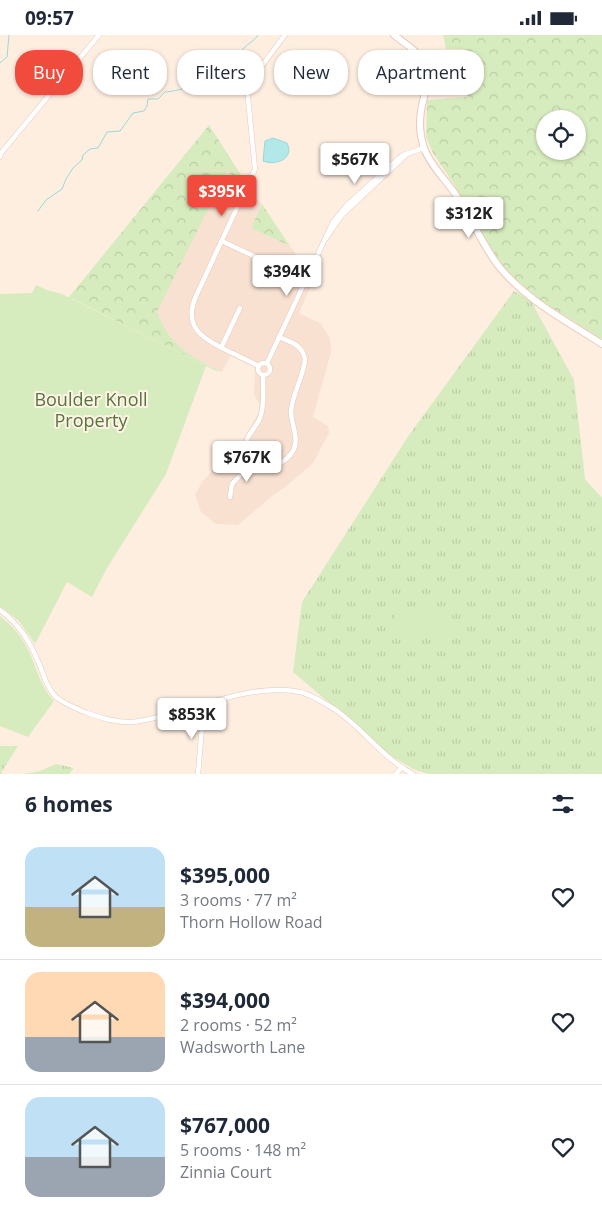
<!DOCTYPE html>
<meta charset="utf-8">
<style>
:root{--surface:#fff;--page:#f2f2f3;--text:#1f2937;--muted:#747a83;--line:#e0e1e3;--accent:#f04b3c}
body{margin:0;font-family:"Open Sans",sans-serif;background:var(--page);color:var(--text);height:100vh;display:flex;flex-direction:column;font-size:19px;white-space:nowrap}
*{box-sizing:border-box;margin:0}
p{font-size:16px;color:var(--muted)}
.icon{flex:none;width:28px;height:28px;fill:none;stroke:currentColor;stroke-width:2;stroke-linecap:round;stroke-linejoin:round}
.map{position:relative;height:739px;overflow:hidden}
.sheet{display:flex;flex-direction:column;background:var(--surface);flex:1}
.sheet>*{flex:none}
.top-card{position:absolute;left:15px;top:15px;width:572px;height:45px;display:flex;gap:10px}
.tools{position:absolute;left:536px;top:75px;display:grid;gap:10px}
.tools a{display:grid;place-items:center;width:50px;height:50px;border-radius:50%;background:var(--surface);box-shadow:0 1px 4px #0004;font-size:25px}
.price{position:absolute;translate:-50% -42px;padding:0 11px;border-radius:5px;background:#fff;color:#222;font-size:16px;line-height:32px;filter:drop-shadow(0 1px 2px #0008)}
.price::after{content:'';position:absolute;left:50%;top:30px;width:15px;height:11px;margin-left:-8px;background:inherit;clip-path:polygon(0 0,100% 0,50% 100%)}
.price.active{background:var(--accent);color:#fff}
ul{padding:0;list-style:none}
li{display:flex;align-items:center;gap:15px;height:125px;padding:0 25px}
li+li{border-top:1px solid var(--line)}
li span{display:grid;place-items:center;flex:none;width:140px;height:100px;border-radius:15px;color:#555}
li>.icon{margin-inline-start:auto}
span .icon{width:60px;height:60px;fill:#fffc;stroke-width:1}
li b{font-size:21px}
h2{display:flex;justify-content:space-between;align-items:center;height:60px;padding:0 25px;font-size:21px}
.tag{padding:0 18px;border-radius:20px;background:var(--surface);box-shadow:0 1px 4px #0004;font-size:18px;line-height:45px}
.tag.active{background:var(--accent);color:#fff}
.status{display:flex;justify-content:space-between;align-items:center;height:35px;padding:0 25px;background:var(--surface);direction:ltr}
.status svg{height:14px;fill:currentColor}
.map>svg:first-child{display:block}
</style>
<div class="status"><b>09:57</b><svg viewBox="0 0 49 12"><path d="M0 12V9h3v3zM5 12V6h3v6zM10 12V3h3v9zM15 12V0h3v12zM26 1h20v11H26zM47 4h2v5h-2z"/></svg></div>
<div class="map">
<svg width="602" height="739" viewBox="0 0 602 739">
<defs>
<pattern id="grass-tufts" width="24" height="20" patternUnits="userSpaceOnUse" patternTransform="scale(1.25)"><rect width="24" height="20" fill="#d7ecbe"/><path d="M3 7l-1-3M5 7V3M7 7l1-3M15 17l-1-3M17 17v-4M19 17l1-3" fill="none" stroke="#bccca5"/></pattern>
<pattern id="forest-crowns" width="20" height="18" patternUnits="userSpaceOnUse" patternTransform="scale(1.25)"><rect width="20" height="18" fill="#d7ecbe"/><path d="M2 6a3 3 0 1 1 6 0M12 15a3 3 0 1 1 6 0" fill="none" stroke="#bccca5"/></pattern>
</defs>
<rect width="100%" height="100%" fill="#feeee0"/>
<!-- residential -->
<polygon fill="#f8e1d1" points="227,135 262,169 251,193 290,211 314,244 299,278 321,289 330,303 331,317 313,382 328,391 329,398 313,428 285,452 272,461 238,490 216,489 201,477 195,460 202,447 217,430 238,413 259,377 259,368 254,360 255,332 230,321 222,337 200,326 182,315 163,293 156,277"/>
<!-- grass -->
<g fill="url(#grass-tufts)">
<polygon points="514,256 531,266 574,345 585,444 602,463 602,739 429,739 413,734 391,721 293,637 302,567 407,403"/>
<polygon points="0,711 18,711 1,738 4,739 0,739"/>
<polygon points="56,729 74,733 69,739 24,739 40,736"/>
</g>
<!-- forest -->
<g fill="url(#forest-crowns)" fill-rule="evenodd">
<path d="M443,0h159v304l-61,-38 -31,-26 -19,-26 -36,-63 -22,-33 -7,-16 1,-37 40,-3 -4,-48h-17zM545,84h33v32h-33z"/>
<path d="M209,90l36,56 -2,5 -16,-15 -70,141c13,34 34,45 65,60l-8,-2 -145,-73z"/>
<polygon points="262,169 290,211 251,193"/>
</g>
<!-- green -->
<g fill="#d7ecbe">
<polygon points="36,250 47,255 62,259 206,331 166,439 107,533 92,562 67,547 35,609 19,586 0,571 0,259 32,258"/>
<polygon points="397,573 453,584 449,604 393,593"/>
<path d="M0,581c14,11 24,23 31,40 6,15 11,33 23,45l-26,36 -28,-11z"/>
</g>
<!-- water -->
<path fill="#b3e8e8" stroke="#99d9da" d="M273,103l14,5c8,16 -12,23 -24,18l2,-20z"/>
<g fill="none" stroke-linecap="round" stroke-linejoin="round">
<!-- stream -->
<g stroke="#99d9da" stroke-width="1">
<polyline points="0,28 7,22 9,0"/>
<path d="M38,176l8,-11 16,-11 4,-10 7,-11 9,-8 1,-5 7,-6 8,-1 9,-16 13,-1 13,-18 11,-2 3,-5 1,-7h10l7,-7c16,-1 50,-12 61,-23 7,-6 11,-15 18,-21 4,-5 11,-7 14,-13"/>
</g>
<!-- street casing -->
<g stroke="#e4cabe" stroke-width="5.5">
<g id="street">
<polyline points="0,122 1,118 99,0"/>
<polyline points="326,203 342,180 407,119"/>
<polyline points="222,206 306,246"/>
<polyline points="221,313 240,273"/>
<polyline points="267,328 333,187 347,170 399,123 403,120 424,113"/>
<circle cx="264" cy="334" r="6"/>
<path d="M259,331c-11,-5 -22,-11 -33,-16 -25,-12 -43,-24 -30,-54l59,-127 -7,-71 1,-15 36,-48"/>
<path d="M263,340c0,14 2,32 -4,45 -5,10 -16,19 -13,31 4,28 39,17 48,-2 5,-12 -3,-25 -3,-38 2,-18 12,-34 14,-51 -2,-15 -14,-18 -26,-23"/>
<polyline points="230,462 232,449 252,428"/>
<path d="M0,575c20,15 31,33 40,56 4,11 8,23 16,31 9,7 21,12 31,16 15,5 30,10 46,9 52,-6 114,-41 167,-30 13,3 26,12 37,19 27,19 47,48 76,63"/>
<polyline points="198,739 202,692 199,671"/>
<polyline points="396,739 402,732"/>
</g>
</g>
<!-- secondary casing -->
<g stroke="#eacabb" stroke-width="8">
<path id="secondary" d="M394,0c10,8 24,16 30,28 8,15 -1,33 -3,48 -2,13 -1,25 3,37 7,19 24,34 34,50 14,22 24,45 39,66 27,35 68,56 105,80"/>
</g>
<!-- street -->
<use href="#street" stroke="#fff" stroke-width="4.5"/>
<!-- secondary -->
<use href="#secondary" stroke="#fff" stroke-width="6"/>
</g>
<g text-anchor="middle" stroke-width="4" stroke-linejoin="round" paint-order="stroke">
<!-- park labels -->
<g font-size="18" fill="#54763b" stroke="#fff2e7">
<text x="91" y="371">Boulder Knoll<tspan x="91" dy="21">Property</tspan></text>
</g>
</g>
</svg>
<div class="tools">
<a><svg class="icon" aria-label="locate" viewBox="0 0 24 24"><circle cx="12" cy="12" r="6"/><path d="M12 2v4M12 18v4M2 12h4M18 12h4"/></svg></a>
</div>
<b class="price" style="left:355px;top:150px">$567K</b>
<b class="price active" style="left:222px;top:182px">$395K</b>
<b class="price" style="left:469px;top:204px">$312K</b>
<b class="price" style="left:287px;top:262px">$394K</b>
<b class="price" style="left:247px;top:448px">$767K</b>
<b class="price" style="left:192px;top:705px">$853K</b>
<div class="top-card">
<a class="tag active">Buy</a>
<a class="tag">Rent</a>
<a class="tag">Filters</a>
<a class="tag">New</a>
<a class="tag">Apartment</a>
</div>
</div>
<section class="sheet">
<h2>6 homes<svg class="icon" aria-label="filters" viewBox="0 0 24 24"><path d="M4 7h16M4 17h16"/><circle cx="9" cy="7" r="2"/><circle cx="15" cy="17" r="2"/></svg></h2>
<ul>
<li><span style="background:linear-gradient(#bfe0f5 60%,#c2b280 0)"><svg class="icon" aria-label="home" viewBox="0 0 24 24"><path d="M3 11l9-7 9 7M6 9v11h12V9"/></svg></span><div><b>$395,000</b><p>3 rooms · 77 m²</p><p>Thorn Hollow Road</p></div><svg class="icon" aria-label="heart" viewBox="0 0 24 24"><path d="M12 20l-8-8c-3-5 5-10 8-4 3-6 11-1 8 4z"/></svg></li>
<li><span style="background:linear-gradient(#ffd9b3 65%,#9aa5b1 0)"><svg class="icon" aria-label="home" viewBox="0 0 24 24"><path d="M3 11l9-7 9 7M6 9v11h12V9"/></svg></span><div><b>$394,000</b><p>2 rooms · 52 m²</p><p>Wadsworth Lane</p></div><svg class="icon" aria-label="heart" viewBox="0 0 24 24"><path d="M12 20l-8-8c-3-5 5-10 8-4 3-6 11-1 8 4z"/></svg></li>
<li><span style="background:linear-gradient(#bfe0f5 60%,#9aa5b1 0)"><svg class="icon" aria-label="home" viewBox="0 0 24 24"><path d="M3 11l9-7 9 7M6 9v11h12V9"/></svg></span><div><b>$767,000</b><p>5 rooms · 148 m²</p><p>Zinnia Court</p></div><svg class="icon" aria-label="heart" viewBox="0 0 24 24"><path d="M12 20l-8-8c-3-5 5-10 8-4 3-6 11-1 8 4z"/></svg></li>
</ul>
</section>
